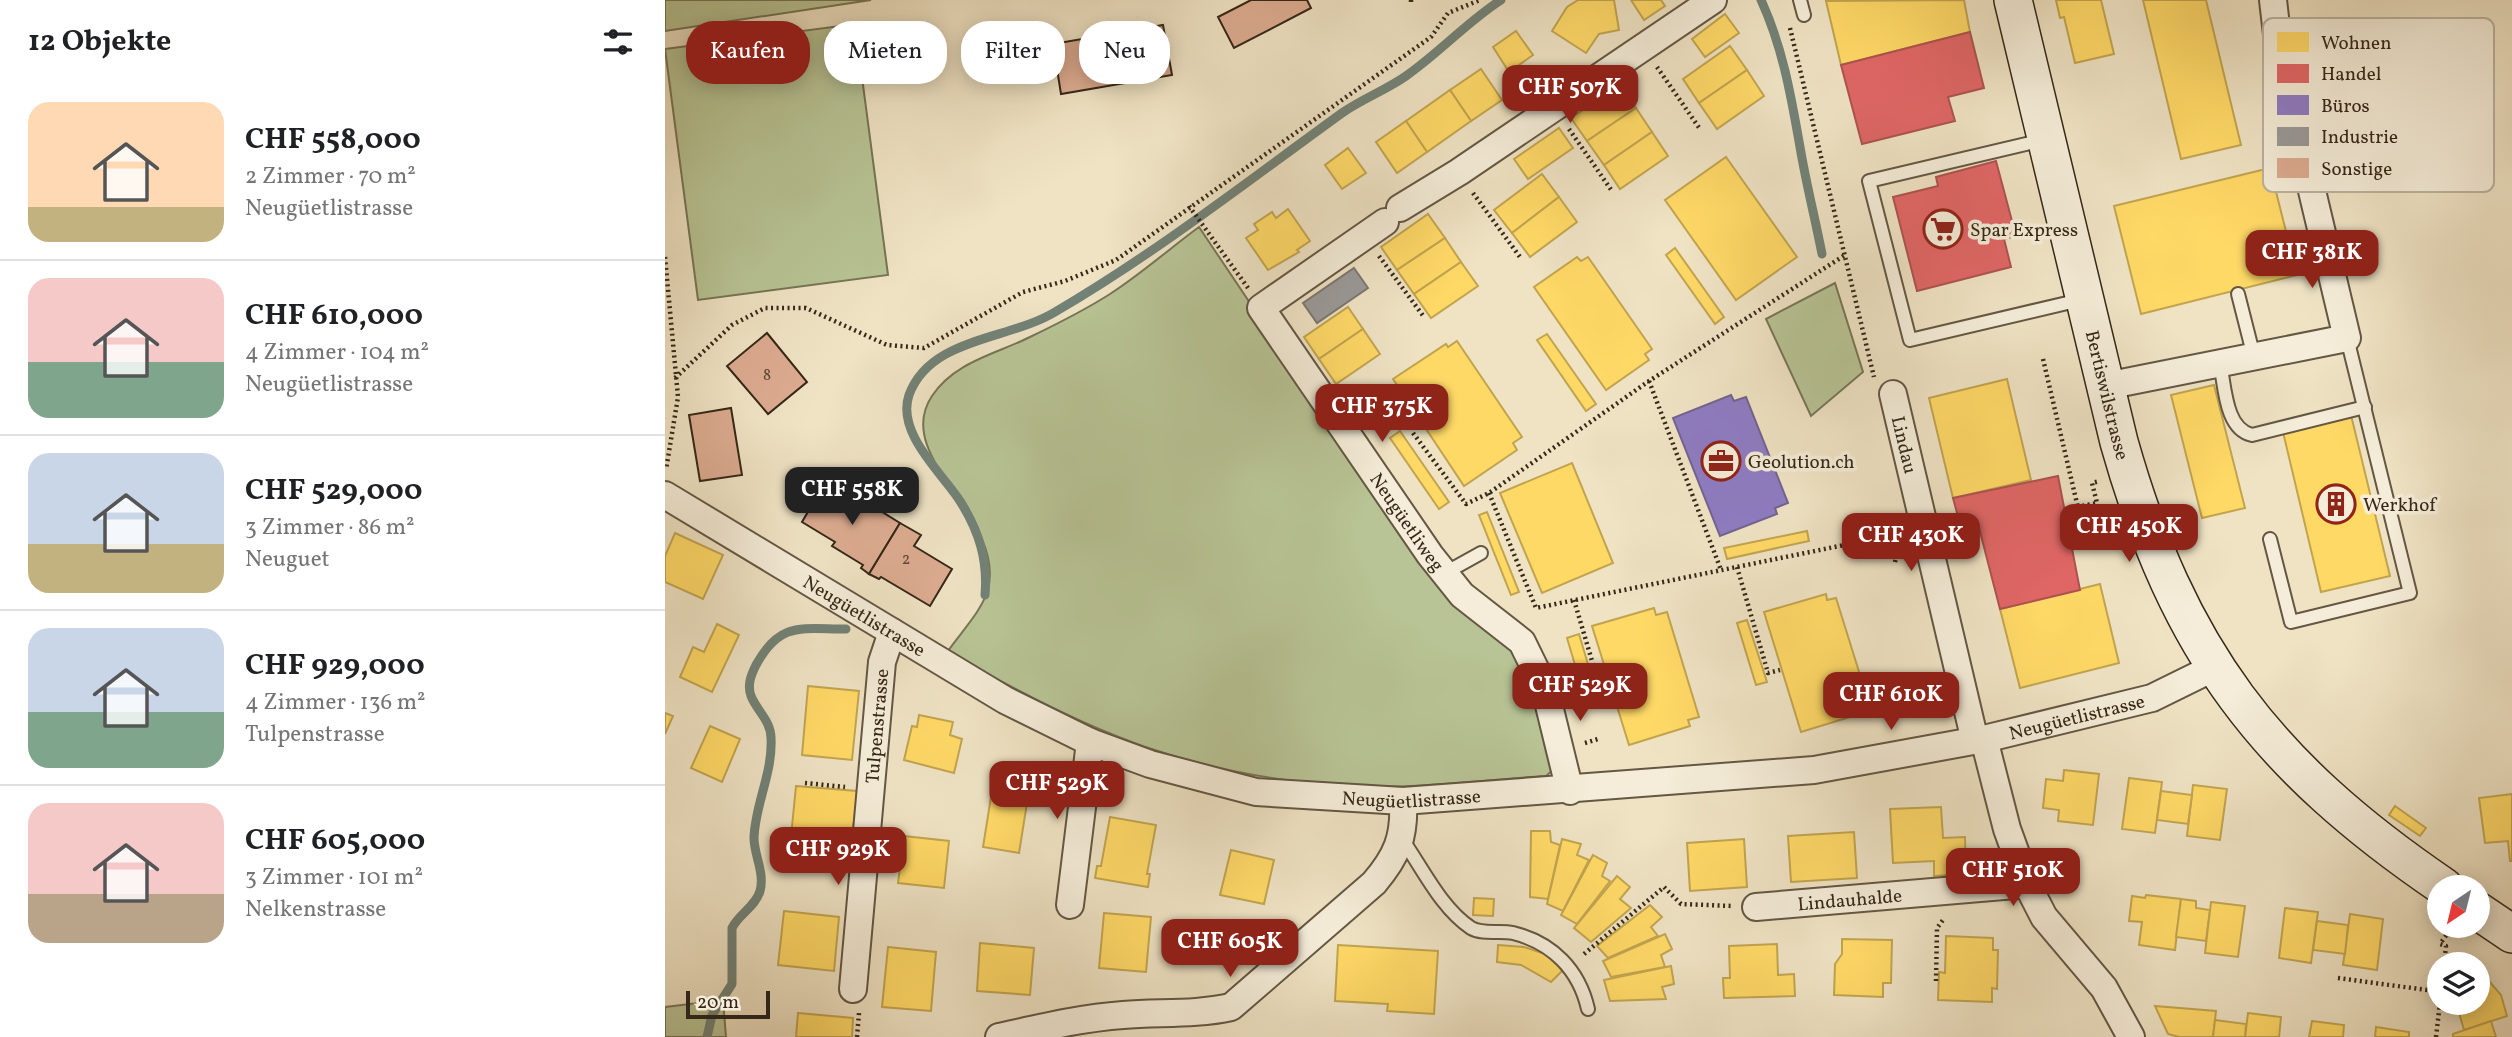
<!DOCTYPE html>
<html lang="de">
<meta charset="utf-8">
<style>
:root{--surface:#fff;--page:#f2f2f2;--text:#202124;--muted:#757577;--line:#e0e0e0;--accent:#8f2418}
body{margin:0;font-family:Vollkorn,serif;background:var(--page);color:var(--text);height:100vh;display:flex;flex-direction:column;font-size:26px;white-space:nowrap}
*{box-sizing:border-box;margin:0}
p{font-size:23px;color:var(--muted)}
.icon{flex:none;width:38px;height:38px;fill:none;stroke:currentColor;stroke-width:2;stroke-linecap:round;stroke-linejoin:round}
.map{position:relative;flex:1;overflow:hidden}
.details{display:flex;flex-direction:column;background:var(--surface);width:665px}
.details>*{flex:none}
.hud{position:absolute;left:21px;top:21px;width:665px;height:63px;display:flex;gap:14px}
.needle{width:46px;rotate:215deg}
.buttons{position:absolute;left:1762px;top:875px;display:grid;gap:14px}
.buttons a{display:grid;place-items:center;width:63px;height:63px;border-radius:50%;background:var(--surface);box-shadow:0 4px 18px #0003;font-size:35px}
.scale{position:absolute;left:21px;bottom:18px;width:84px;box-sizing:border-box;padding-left:7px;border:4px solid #352818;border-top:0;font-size:19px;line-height:24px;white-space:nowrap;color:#352818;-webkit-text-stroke:5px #f5edd9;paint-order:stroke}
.price{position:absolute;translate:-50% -60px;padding:0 16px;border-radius:14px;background:var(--accent);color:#fff;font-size:23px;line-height:46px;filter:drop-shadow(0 2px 4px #0008)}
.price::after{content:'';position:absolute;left:50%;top:42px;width:21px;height:16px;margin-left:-10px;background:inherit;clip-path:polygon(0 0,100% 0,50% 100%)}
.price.active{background:#222;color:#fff}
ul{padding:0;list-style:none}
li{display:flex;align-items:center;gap:21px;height:175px;padding:0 28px}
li+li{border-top:2px solid var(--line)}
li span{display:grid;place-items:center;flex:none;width:196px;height:140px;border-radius:21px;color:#555}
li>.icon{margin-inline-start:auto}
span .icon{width:84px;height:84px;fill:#fffc;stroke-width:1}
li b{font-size:30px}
h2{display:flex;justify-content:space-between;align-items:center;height:84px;padding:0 28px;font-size:30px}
.tag{padding:0 24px;border-radius:28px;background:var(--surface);box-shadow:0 4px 18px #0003;font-size:24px;line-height:63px}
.tag.active{background:var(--accent);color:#fff}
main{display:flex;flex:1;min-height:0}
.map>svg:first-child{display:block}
</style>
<main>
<section class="details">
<h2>12 Objekte<svg class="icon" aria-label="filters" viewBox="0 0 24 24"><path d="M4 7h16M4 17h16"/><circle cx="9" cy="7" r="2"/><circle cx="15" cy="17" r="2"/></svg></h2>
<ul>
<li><span style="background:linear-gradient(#ffd9b3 75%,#c2b280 0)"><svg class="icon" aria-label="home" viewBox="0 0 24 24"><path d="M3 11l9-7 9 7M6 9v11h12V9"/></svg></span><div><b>CHF 558,000</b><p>2 Zimmer · 70 m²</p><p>Neugüetlistrasse</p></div></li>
<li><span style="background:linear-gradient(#f6c9c9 60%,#7fa58c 0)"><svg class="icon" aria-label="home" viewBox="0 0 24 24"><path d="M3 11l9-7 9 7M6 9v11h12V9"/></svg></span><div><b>CHF 610,000</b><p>4 Zimmer · 104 m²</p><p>Neugüetlistrasse</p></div></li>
<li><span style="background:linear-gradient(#c9d6e8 65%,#c2b280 0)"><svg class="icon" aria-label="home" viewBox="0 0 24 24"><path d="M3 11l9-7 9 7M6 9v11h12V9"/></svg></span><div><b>CHF 529,000</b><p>3 Zimmer · 86 m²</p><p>Neuguet</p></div></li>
<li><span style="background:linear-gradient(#c9d6e8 60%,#7fa58c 0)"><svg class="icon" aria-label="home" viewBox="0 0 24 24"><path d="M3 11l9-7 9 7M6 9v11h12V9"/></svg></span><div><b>CHF 929,000</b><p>4 Zimmer · 136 m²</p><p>Tulpenstrasse</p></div></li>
<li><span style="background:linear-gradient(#f6c9c9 65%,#b9a48a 0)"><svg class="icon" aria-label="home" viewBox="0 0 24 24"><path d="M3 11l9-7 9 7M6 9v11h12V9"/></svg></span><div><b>CHF 605,000</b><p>3 Zimmer · 101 m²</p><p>Nelkenstrasse</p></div></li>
</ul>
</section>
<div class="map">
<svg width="1847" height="1037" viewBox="0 0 1847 1037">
<rect width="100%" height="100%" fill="#efe3c4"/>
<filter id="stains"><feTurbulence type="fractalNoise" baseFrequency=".00286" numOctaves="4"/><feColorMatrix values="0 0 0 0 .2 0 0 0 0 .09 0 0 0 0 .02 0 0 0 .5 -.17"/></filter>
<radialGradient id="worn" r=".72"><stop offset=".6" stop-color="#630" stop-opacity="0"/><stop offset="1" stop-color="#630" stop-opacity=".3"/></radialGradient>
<!-- green -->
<g fill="#b8c495" stroke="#767656" stroke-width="2">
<polygon points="0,0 206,0 0,31"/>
<polygon points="190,24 223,275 33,300 0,49"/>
<path d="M534,227l245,365 64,54 15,21 12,30 19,72 -8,7c-63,4 -128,13 -191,10 -159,-7 -272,-55 -407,-135 13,-19 34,-40 40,-62 18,-71 -97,-132 -56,-193 22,-34 64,-42 98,-59 27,-13 55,-27 80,-43 31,-20 59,-45 89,-67z"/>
<polygon points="1170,283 1198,372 1146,416 1101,319"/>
<polygon points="58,1000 61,1037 0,1037 0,1007"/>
</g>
<!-- homes -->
<g fill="#ffd966" stroke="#c2a44f" stroke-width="2">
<polygon points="913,0 949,0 954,30 934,34 921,53 887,31 902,7"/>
<polygon points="966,0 996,0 1000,6 979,20"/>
<polygon points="1299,0 1305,32 1176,65 1161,1"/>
<polygon points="1391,0 1436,0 1449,54 1410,63 1399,17 1395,18"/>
<polygon points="1478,0 1541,0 1576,145 1516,159"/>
<polygon points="1060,14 1074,33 1040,57 1027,39"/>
<polygon points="851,31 868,55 844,72 828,47"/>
<polygon points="1065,46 1082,70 1034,103 1018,79"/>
<polygon points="816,69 837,100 806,121 785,90"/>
<polygon points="1082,70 1099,96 1052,129 1034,103"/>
<polygon points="954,85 971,108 922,141 906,118"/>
<polygon points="785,90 806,121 762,152 741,121"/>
<polygon points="971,108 987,132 939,165 922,141"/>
<polygon points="741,121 762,152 732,173 711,142"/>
<polygon points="894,128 908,148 863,179 849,159"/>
<polygon points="987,132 1003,156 955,189 939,165"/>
<polygon points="683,148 701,173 677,189 660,165"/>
<polygon points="1061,157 1132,257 1071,300 1000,200"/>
<polygon points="1605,168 1632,275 1476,314 1449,206"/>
<polygon points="877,174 894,197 847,233 829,210"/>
<polygon points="894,197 912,222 865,257 847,233"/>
<polygon points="623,209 645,241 632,250 634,252 603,270 581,238 593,230 589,224 607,212 611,218"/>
<polygon points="763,214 780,238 732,270 716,247"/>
<polygon points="780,238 796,262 749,294 732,270"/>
<polygon points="1010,248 1059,317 1050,324 1001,255"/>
<polygon points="912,257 916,261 923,257 987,349 980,354 984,360 941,390 869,287"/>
<polygon points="796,262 813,286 766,318 749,294"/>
<polygon points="683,307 698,329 654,359 639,337"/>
<polygon points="698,329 715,354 671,384 654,359"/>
<polygon points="882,334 931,404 921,411 872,340"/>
<polygon points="792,341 857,437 848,443 852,450 799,486 728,379 781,344 783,347"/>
<polygon points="1342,379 1366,480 1288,498 1264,398"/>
<polygon points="1549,385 1580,508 1537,518 1506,395"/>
<polygon points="1686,415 1725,576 1656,592 1618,432"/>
<polygon points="735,431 784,502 774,509 725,438"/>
<polygon points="907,463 948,563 877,593 835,493"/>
<polygon points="822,512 854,592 846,595 814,515"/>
<polygon points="1142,531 1144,541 1062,559 1059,548"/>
<polygon points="10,533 58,555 38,599 0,582 0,556"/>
<polygon points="1435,584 1454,663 1355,688 1335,609"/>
<polygon points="1161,594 1162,600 1171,598 1205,707 1197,709 1198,713 1136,732 1099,612"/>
<polygon points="989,608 991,615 1002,612 1034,717 1023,720 1025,726 964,745 927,626"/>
<polygon points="1082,620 1102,682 1091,685 1072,623"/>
<polygon points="52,624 74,635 47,692 15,677 28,647 39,652"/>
<polygon points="914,634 933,698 921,702 902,638"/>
<polygon points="143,686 194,691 187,760 137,755"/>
<polygon points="0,713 8,716 0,734"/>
<polygon points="254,715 288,722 285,735 297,739 289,773 239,760 247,726 252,727"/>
<polygon points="45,726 75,739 57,782 26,768"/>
<polygon points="1399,770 1434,774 1428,825 1393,821 1394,810 1378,808 1381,779 1398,781"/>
<polygon points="1464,778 1497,782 1490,833 1457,829"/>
<polygon points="1528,785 1562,789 1555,840 1522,836"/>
<polygon points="131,786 192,791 187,840 176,838 172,872 123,867"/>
<polygon points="1496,791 1527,795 1523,824 1492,820"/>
<polygon points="1847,794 1847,861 1845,861 1843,841 1820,843 1814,798"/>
<polygon points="326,797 362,803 354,853 318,847"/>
<polygon points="1730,806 1761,828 1755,836 1724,815"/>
<polygon points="1276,807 1278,838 1300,837 1301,874 1269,876 1269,861 1228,863 1225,809"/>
<polygon points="445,817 491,825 482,874 485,874 483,887 430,878 432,866 436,866"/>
<polygon points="866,831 885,831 886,842 895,845 883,899 865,897"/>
<polygon points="1189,832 1192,878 1126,882 1123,836"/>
<polygon points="239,836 284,841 279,888 233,883"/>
<polygon points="897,839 916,844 912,855 924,860 898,911 882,904"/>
<polygon points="1079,839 1082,887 1025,891 1022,843"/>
<polygon points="566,850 609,860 599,904 555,895"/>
<polygon points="928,855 942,863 937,876 945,881 912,924 896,915"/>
<polygon points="952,876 965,887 955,899 966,908 926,942 909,928"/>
<polygon points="1481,895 1516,899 1510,950 1474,945 1477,922 1464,921 1467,896 1480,898"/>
<polygon points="809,898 829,899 828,916 808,915"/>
<polygon points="1516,899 1531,901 1531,908 1545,910 1541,941 1511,937"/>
<polygon points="1546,902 1580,906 1573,957 1540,953"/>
<polygon points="985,905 997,917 986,927 993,936 943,958 932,946"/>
<polygon points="1620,908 1653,912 1646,963 1614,958"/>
<polygon points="119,911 174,917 169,971 113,965"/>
<polygon points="439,913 486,917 481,972 434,968"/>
<polygon points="1685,914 1718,919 1712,970 1678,965"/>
<polygon points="1652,921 1683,925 1680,954 1648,950"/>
<polygon points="1000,934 1007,949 996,955 1000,967 946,977 938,961"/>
<polygon points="1281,936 1328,938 1328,950 1333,950 1332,989 1327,988 1327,1002 1273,1000 1274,972 1280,973"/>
<polygon points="1177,939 1227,940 1226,983 1218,983 1218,997 1169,995 1170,964 1177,954"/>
<polygon points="315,943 369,948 365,995 312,991"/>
<polygon points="1112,944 1113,975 1129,974 1130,996 1059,998 1058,978 1065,978 1064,946"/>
<polygon points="673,945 773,951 769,1014 722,1011 723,1004 670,1001"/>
<polygon points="833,945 859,947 880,954 899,969 886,982 856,965 832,962"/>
<polygon points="223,947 271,952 266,1011 217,1007"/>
<polygon points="1006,966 1009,984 997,987 1001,999 945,1001 939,980"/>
<polygon points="1824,981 1836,995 1842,1016 1799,1030 1792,1006 1796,1003 1813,1003 1813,990"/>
<polygon points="1490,1006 1551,1011 1548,1037 1514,1037 1503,1034"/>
<polygon points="133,1013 188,1018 187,1037 131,1037"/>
<polygon points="1583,1013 1616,1017 1614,1037 1580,1037"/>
<polygon points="1550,1020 1581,1024 1580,1037 1548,1037"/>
<polygon points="1647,1021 1679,1025 1678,1037 1644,1037"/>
<polygon points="1826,1021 1831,1037 1788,1037 1788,1034"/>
<polygon points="1711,1027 1744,1032 1744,1037 1710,1037"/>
</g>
<!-- shops -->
<g fill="#e06666" stroke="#ad534f" stroke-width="2">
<polygon points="1305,32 1319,88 1283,97 1290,121 1197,144 1176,65"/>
<polygon points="1331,161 1351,236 1339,239 1346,267 1252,291 1228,197 1273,186 1271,177"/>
<polygon points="1393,476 1415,590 1335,609 1312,520 1295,524 1288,498"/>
</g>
<!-- offices -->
<polygon fill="#8e7cc3" stroke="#736390" stroke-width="2" points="1066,395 1069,401 1081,397 1123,503 1110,508 1112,514 1055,536 1008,418"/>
<!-- industry -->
<polygon fill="#999" stroke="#7b7772" stroke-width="2" points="689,268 703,288 652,323 638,303"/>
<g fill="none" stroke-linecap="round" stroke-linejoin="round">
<!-- stream -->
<g stroke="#728277" stroke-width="9">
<path d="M1096,0c22,48 30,96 39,147 6,36 15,71 22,107"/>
<path d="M320,595c3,-35 -6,-64 -25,-94 -18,-28 -64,-68 -51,-106 21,-58 100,-55 146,-83 101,-59 193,-131 287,-199 20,-14 44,-23 64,-37 33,-23 61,-54 95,-76"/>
<path d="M42,1037l5,-22 20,-31v-56c7,-14 24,-22 28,-37 5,-18 -6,-36 -6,-53 1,-34 19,-65 17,-100 0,-17 -14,-27 -20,-42 -4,-11 0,-21 5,-31 24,-44 45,-36 90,-36"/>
</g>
</g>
<!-- building -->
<g fill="#dcab90" stroke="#352818" stroke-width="2">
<polygon points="586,0 642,0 646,8 569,48 553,17"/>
<polygon points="498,25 507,75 396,94 388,44"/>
<polygon points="102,333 142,382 103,414 62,366"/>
<polygon points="66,408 77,475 35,481 24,415"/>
<polygon points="157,488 187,507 193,497 235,523 204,574 196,568 198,565 167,546 170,542 137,522"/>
<polygon points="235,523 256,535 249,546 287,569 265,606 216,577 214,579 204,574"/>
</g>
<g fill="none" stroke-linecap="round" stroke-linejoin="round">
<!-- lane casing -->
<g stroke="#645743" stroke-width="16">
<g id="lane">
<polyline points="1135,0 1139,15"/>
<polyline points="1378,140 1204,181 1245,340 1415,300"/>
<polyline points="1573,294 1589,357"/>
<path d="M1555,363c5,23 5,66 32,72l113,-28"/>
<polyline points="1605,539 1626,622 1745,593 1682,338"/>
<polyline points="780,573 816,553"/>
<path d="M737,839c21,30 39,69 69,89 12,7 29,2 42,5 40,10 66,37 75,76"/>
</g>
</g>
<!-- street casing -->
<g stroke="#645743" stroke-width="30">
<g id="street">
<polyline points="735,208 794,172 1048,0"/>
<path id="s1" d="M720,222l-124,86 169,247 32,40 60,47 23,47 25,102"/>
<polyline points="1441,386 1682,338 1614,52 1608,0"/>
<path id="s2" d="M1228,394l82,347"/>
<path id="s3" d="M0,495l340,205 85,42 60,22 106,28 147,9 411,-31 170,-31 168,-41 63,-31"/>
<polyline points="1319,739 1342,829 1362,884 1379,917 1439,988 1466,1037"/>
<polyline points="405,905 425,742"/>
<path id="s4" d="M1091,907l271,-23"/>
<path id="s5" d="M188,989l29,-327 10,-30"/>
<path d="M334,1037c41,-9 82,-19 124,-22 37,-3 72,0 108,-8l143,-124c23,-27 31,-46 29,-82"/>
</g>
</g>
<!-- secondary casing -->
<g stroke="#352818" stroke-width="40">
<g id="secondary">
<path id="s6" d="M1348,0l106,442c59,209 147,324 325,445"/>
<polyline points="1813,911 1847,934"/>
</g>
</g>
<!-- path -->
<g stroke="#352818" stroke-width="4.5" stroke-dasharray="2 3.5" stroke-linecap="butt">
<polyline points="746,2 746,0"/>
<polyline points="1125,28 1209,377"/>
<polyline points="992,67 1035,129"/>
<polyline points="904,129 947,191"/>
<polyline points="808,193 855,257"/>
<polyline points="524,206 583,288"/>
<polyline points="714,256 759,317"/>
<polyline points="0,257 13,397 1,470"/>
<polyline points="1378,359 1418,529"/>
<polyline points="10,378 67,325 100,308 141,308 222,345 259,348 358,292 400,281 451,260 766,37 783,13 815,0"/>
<polyline points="984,381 1056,570"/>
<polyline points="748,433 801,504 824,493 984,381 1180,255"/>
<polyline points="824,493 871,608 1233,534"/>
<polyline points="1412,507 1432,503 1427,483 1435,481"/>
<polyline points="1404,520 1415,517"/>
<polyline points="1291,550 1313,543"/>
<polyline points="1230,562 1234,545"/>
<polyline points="1072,567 1103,673 1115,670"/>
<polyline points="909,600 935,688 943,686"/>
<polyline points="920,743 933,739"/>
<polyline points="140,783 180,787"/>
<polyline points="919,954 999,887 1016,904 1067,906"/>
<polyline points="1779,964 1781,946 1775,944 1788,926"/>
<polyline points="1673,978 1769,991 1774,998"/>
<polyline points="1271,981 1272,928 1278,920"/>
<polyline points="192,1037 194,1013"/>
<polyline points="1771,1037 1775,1003"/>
</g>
<!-- lane -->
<use href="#lane" stroke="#f5edd9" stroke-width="12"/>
<!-- street -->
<use href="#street" stroke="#f5edd9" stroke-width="26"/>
<!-- secondary -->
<use href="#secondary" stroke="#f5edd9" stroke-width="37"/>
</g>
<!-- icons -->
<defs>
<g id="supermarket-ring" transform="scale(2.0125)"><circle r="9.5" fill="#f5edd9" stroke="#8f2418" stroke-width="1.5"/><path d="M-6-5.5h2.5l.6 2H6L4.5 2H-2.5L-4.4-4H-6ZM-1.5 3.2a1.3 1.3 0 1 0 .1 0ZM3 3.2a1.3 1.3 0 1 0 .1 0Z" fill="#8f2418"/></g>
<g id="office-ring" transform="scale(2.0125)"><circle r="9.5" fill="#f5edd9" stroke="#8f2418" stroke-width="1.5"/><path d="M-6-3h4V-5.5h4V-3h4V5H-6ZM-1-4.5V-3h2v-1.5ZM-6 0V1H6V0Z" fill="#8f2418"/></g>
<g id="building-ring" transform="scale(2.0125)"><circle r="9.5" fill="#f5edd9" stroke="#8f2418" stroke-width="1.5"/><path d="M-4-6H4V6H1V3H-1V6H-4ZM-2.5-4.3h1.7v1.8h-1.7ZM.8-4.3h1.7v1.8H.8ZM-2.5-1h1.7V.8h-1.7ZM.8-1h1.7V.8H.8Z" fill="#8f2418"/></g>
</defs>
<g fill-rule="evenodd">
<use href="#supermarket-ring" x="1278" y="229"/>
<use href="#office-ring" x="1056" y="461"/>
<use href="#building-ring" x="1671" y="504"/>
</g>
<g text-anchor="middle" stroke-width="7" stroke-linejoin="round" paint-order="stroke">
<!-- number labels -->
<g font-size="16" fill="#5f4936">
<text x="102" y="380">8</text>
<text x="241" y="564">2</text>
</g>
<!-- poi labels -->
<g font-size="19" fill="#352818" stroke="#f5edd9" text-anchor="start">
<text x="1305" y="236">Spar Express</text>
<text x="1083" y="468">Geolution.ch</text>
<text x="1698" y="511">Werkhof</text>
</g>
<!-- street labels -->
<g font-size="19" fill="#352818" stroke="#f5edd9">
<text dy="7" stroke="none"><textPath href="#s6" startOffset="406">Bertiswilstrasse</textPath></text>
<text dy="7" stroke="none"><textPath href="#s2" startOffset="52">Lindau</textPath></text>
<text dy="7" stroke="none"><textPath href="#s1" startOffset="410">Neugüetliweg</textPath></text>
<text dy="7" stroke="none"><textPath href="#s3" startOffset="233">Neugüetlistrasse</textPath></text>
<text dy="7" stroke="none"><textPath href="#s3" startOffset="1493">Neugüetlistrasse</textPath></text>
<text dy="7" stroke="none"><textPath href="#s5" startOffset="264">Tulpenstrasse</textPath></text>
<text dy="7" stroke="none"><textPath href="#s3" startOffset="821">Neugüetlistrasse</textPath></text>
<text dy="7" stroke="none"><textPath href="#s4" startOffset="94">Lindauhalde</textPath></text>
</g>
</g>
<!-- legend -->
<rect x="1598" y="18" width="231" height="174" rx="10" fill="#f5edd9" stroke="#bbb29f" stroke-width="2"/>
<rect x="1612" y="32" width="32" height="20" fill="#ffd966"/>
<rect x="1612" y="64" width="32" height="19" fill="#e06666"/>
<rect x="1612" y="95" width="32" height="20" fill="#8e7cc3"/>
<rect x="1612" y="127" width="32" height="19" fill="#999"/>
<rect x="1612" y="158" width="32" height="20" fill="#dcab90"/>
<g font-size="19" fill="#352818">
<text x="1656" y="49">Wohnen</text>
<text x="1656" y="80">Handel</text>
<text x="1656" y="112">Büros</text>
<text x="1656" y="143">Industrie</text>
<text x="1656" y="175">Sonstige</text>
</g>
<rect width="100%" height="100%" filter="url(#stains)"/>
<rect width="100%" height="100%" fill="url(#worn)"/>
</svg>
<div class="buttons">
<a><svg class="needle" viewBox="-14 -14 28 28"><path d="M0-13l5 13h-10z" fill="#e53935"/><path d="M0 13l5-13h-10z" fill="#757577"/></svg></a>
<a><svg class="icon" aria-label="layers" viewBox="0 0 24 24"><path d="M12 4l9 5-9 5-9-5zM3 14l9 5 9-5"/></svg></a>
</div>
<div class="scale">20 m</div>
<b class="price" style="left:905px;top:125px">CHF 507K</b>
<b class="price" style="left:1647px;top:290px">CHF 381K</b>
<b class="price" style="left:717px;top:444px">CHF 375K</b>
<b class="price active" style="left:187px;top:527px">CHF 558K</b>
<b class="price" style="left:1464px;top:564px">CHF 450K</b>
<b class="price" style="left:1246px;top:573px">CHF 430K</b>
<b class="price" style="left:915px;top:723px">CHF 529K</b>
<b class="price" style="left:1226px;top:732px">CHF 610K</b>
<b class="price" style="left:392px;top:821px">CHF 529K</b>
<b class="price" style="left:173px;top:887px">CHF 929K</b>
<b class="price" style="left:1348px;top:908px">CHF 510K</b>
<b class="price" style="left:565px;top:979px">CHF 605K</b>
<div class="hud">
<a class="tag active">Kaufen</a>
<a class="tag">Mieten</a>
<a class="tag">Filter</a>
<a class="tag">Neu</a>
</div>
</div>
</main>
